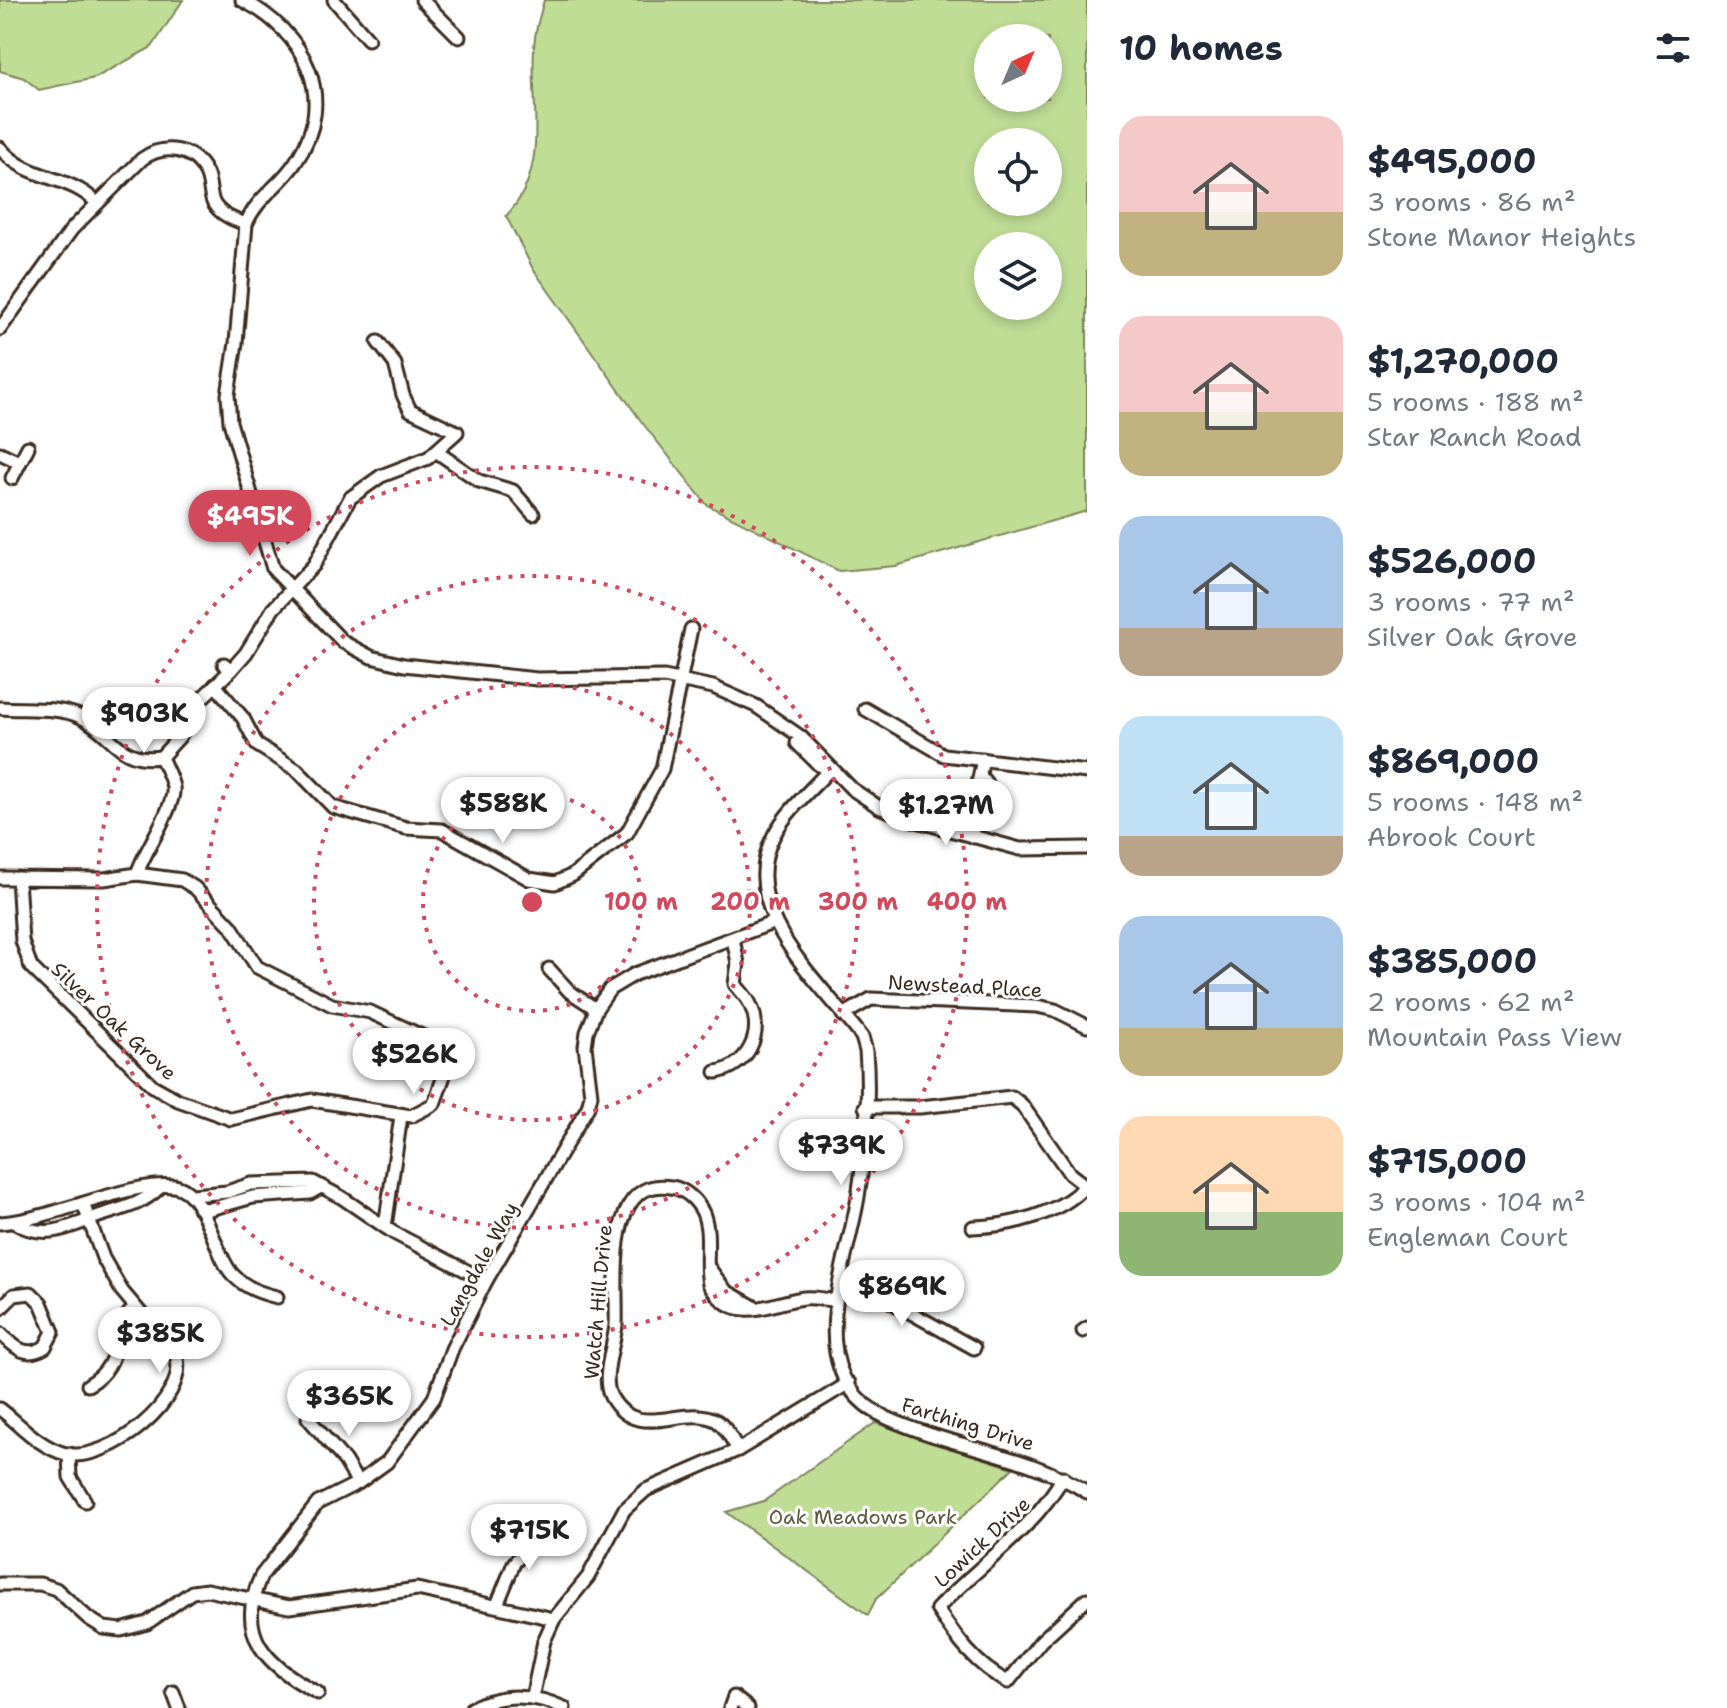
<!DOCTYPE html>
<meta charset="utf-8">
<style>
:root{--surface:#fff;--page:#f6f6f7;--text:#1f2937;--muted:#747a83;--accent:#d1495b}
body{margin:0;font-family:"Shantell Sans",sans-serif;background:var(--page);color:var(--text);height:100vh;display:flex;flex-direction:column;font-size:30px;white-space:nowrap}
*{box-sizing:border-box;margin:0}
p{font-size:26px;color:var(--muted)}
.icon{flex:none;width:44px;height:44px;fill:none;stroke:currentColor;stroke-width:2;stroke-linecap:round;stroke-linejoin:round}
.map{position:relative;flex:1;overflow:hidden}
.drawer{display:flex;flex-direction:column;background:var(--surface);width:640px}
.drawer>*{flex:none}
.needle{width:52px;rotate:44deg}
.fabs{position:absolute;left:974px;top:24px;display:grid;gap:16px}
.fabs a{display:grid;place-items:center;width:88px;height:88px;border-radius:50%;background:var(--surface);box-shadow:0 4px 12px #0003;font-size:40px}
.price{position:absolute;translate:-50% -68px;padding:0 18px;border-radius:28px;background:#fff;color:#222;font-size:26px;line-height:52px;filter:drop-shadow(0 2px 4px #0008)}
.price::after{content:'';position:absolute;left:50%;top:48px;width:24px;height:18px;margin-left:-12px;background:inherit;clip-path:polygon(0 0,100% 0,50% 100%)}
.price.current{background:var(--accent);color:#fff}
ul{padding:0;list-style:none}
li{display:flex;align-items:center;gap:24px;height:200px;padding:0 32px}
li span{display:grid;place-items:center;flex:none;width:224px;height:160px;border-radius:24px;color:#555}
li>.icon{margin-inline-start:auto}
span .icon{width:96px;height:96px;fill:#fffc;stroke-width:1}
li b{font-size:34px}
h2{display:flex;justify-content:space-between;align-items:center;height:96px;padding:0 32px;font-size:34px}
main{display:flex;flex:1;min-height:0}
.map>svg:first-child{display:block}
</style>
<main>
<div class="map">
<svg width="1087" height="1708" viewBox="0 0 1087 1708">
<rect width="100%" height="100%" fill="#fff"/>
<filter id="ink" filterUnits="userSpaceOnUse"><feTurbulence type="fractalNoise" baseFrequency=".0125" numOctaves="2"/><feDisplacementMap in="SourceGraphic" scale="16" xChannelSelector="R" yChannelSelector="G"/><feConvolveMatrix kernelMatrix="1 2 1 2 8 2 1 2 1" color-interpolation-filters="sRGB"/></filter>
<g filter="url(#ink)">
<!-- green -->
<g fill="#bfdd95" stroke="#7d845a" stroke-width="2" fill-rule="evenodd">
<polygon points="0,0 183,0 152,47 95,78 39,90 24,78 0,71"/>
<path d="M544,0h543v511l-191,55 -57,5 -132,-66 -66,-84 -108,-152 -27,-53c48,-50 21,-118 29,-179 2,-13 6,-25 9,-37zM988,38h60v60h-60zM988,142h60v60h-60zM988,246h60v60h-60z"/>
<polygon points="875,1423 1013,1468 876,1599 868,1615 726,1512 764,1501"/>
</g>
<g fill="none" stroke-linecap="round" stroke-linejoin="round">
<!-- minor casing -->
<g stroke="#3b2a1e" stroke-width="17">
<g id="minor">
<path d="M242,0c63,32 97,98 53,163 -15,23 -38,34 -49,61l-10,119 -8,52 2,27 43,147 70,73 28,15 33,8 133,14 127,-2 49,10 43,19 45,31 51,52 27,18 34,13 107,29 67,-1"/>
<polyline points="334,0 368,39"/>
<polyline points="422,0 459,37"/>
<path d="M0,148c29,34 67,25 97,55"/>
<path d="M0,329l72,-100 70,-70c22,-16 52,-11 64,14 5,10 3,22 8,31 7,11 20,16 32,20"/>
<polyline points="437,452 479,481 513,491 533,514"/>
<polyline points="0,453 19,462"/>
<polyline points="12,478 28,447"/>
<polyline points="224,664 231,670 246,653 273,609 314,565 350,498 381,476 428,458 457,432 410,410 403,395 395,364 378,342"/>
<polyline points="215,685 243,718 257,745 297,770 333,807 406,828 442,830 529,879 555,883 573,875 627,833 662,769 691,629"/>
<path d="M0,708c25,2 58,-2 81,9 34,17 36,46 80,40"/>
<polyline points="865,709 944,755 1087,772"/>
<polyline points="797,743 819,765 829,768"/>
<path d="M830,769c-18,20 -43,41 -56,66 -40,76 47,147 88,202l4,14c4,46 -1,100 -8,146 -11,70 -61,180 29,221 66,30 138,35 200,74"/>
<polyline points="976,817 982,809 986,783 981,777"/>
<polyline points="973,837 973,808 983,759"/>
<path d="M137,874c7,-23 39,-68 36,-87 -2,-10 -8,-20 -12,-30l19,-21 18,-34 33,-32"/>
<polyline points="0,878 104,879 137,874 182,880 195,888 231,926 257,967 332,1005 370,1012 424,1037 436,1047 445,1073 434,1104 411,1116 312,1100 231,1119 178,1100 153,1086 31,967 22,941 18,878"/>
<polyline points="549,969 570,992 596,1009"/>
<polyline points="843,1015 871,999 1037,1006 1055,1010 1087,1026"/>
<path d="M716,1072c31,-5 49,-38 34,-68 -3,-7 -10,-13 -15,-20l3,-21 -5,-24"/>
<polyline points="865,1107 920,1107 1012,1097 1022,1105 1070,1174 1087,1187"/>
<polyline points="193,1195 227,1192 251,1184 313,1182 341,1197 394,1233 486,1281"/>
<polyline points="199,1208 210,1209 253,1197 310,1193 319,1188"/>
<path d="M13,1222c29,17 50,8 78,-3 25,-10 47,-11 68,-31"/>
<path d="M0,1223c52,-3 131,-43 174,-37 32,4 39,68 59,89 13,13 27,18 44,22"/>
<polyline points="385,1227 401,1116"/>
<path d="M973,1227c37,-1 87,-13 112,-41"/>
<polyline points="709,1268 726,1291 756,1308"/>
<polyline points="840,1282 870,1290 974,1348"/>
<path d="M0,1309l14,-14 17,-2 10,10 12,29 -8,15c-20,12 -30,0 -45,-14"/>
<polyline points="1083,1331 1087,1328"/>
<path d="M88,1385c37,-20 22,-54 46,-77"/>
<path d="M0,1409c21,16 39,38 66,45 41,10 125,-55 110,-99l-54,-64 -19,-33 -19,-52"/>
<polyline points="308,1418 345,1461 358,1483"/>
<path d="M738,1450c-6,-10 -11,-22 -21,-29 -33,-19 -79,23 -106,-24 -10,-19 3,-51 5,-72 2,-39 -13,-149 55,-138 14,2 26,13 32,26 9,22 1,49 6,71 26,44 60,18 95,14 10,-1 22,2 32,2"/>
<polyline points="69,1454 70,1477 85,1501"/>
<path d="M1063,1477c-29,52 -84,88 -126,132 19,29 39,57 71,73l33,-41 46,-42"/>
<polyline points="0,1584 40,1584 56,1589 88,1618 104,1628 121,1630 147,1623 192,1592 207,1590 289,1607 417,1589 554,1619"/>
<polyline points="497,1605 514,1563 543,1529"/>
<polyline points="173,1692 179,1708"/>
<path d="M318,1693c-51,-27 -84,-58 -57,-117l57,-73 40,-20 29,-21 47,-64 18,-49 34,-68 102,-174 3,-12 -6,-49 2,-14 9,-23 14,-20 25,-15 140,-52"/>
<polyline points="532,1698 544,1641 554,1619 588,1577 624,1510 646,1490 738,1450 849,1383"/>
<path d="M472,1708c29,-15 63,-14 92,0"/>
<polyline points="730,1708 734,1697 748,1708"/>
</g>
</g>
<!-- minor -->
<use href="#minor" stroke="#fff" stroke-width="11"/>
</g>
</g>
<!-- distance rings -->
<g fill="none" stroke="#d1495b" stroke-width="4" stroke-dasharray="4 8">
<circle cx="532" cy="902" r="109"/>
<circle cx="532" cy="902" r="218"/>
<circle cx="532" cy="902" r="326"/>
<circle cx="532" cy="902" r="435"/>
</g>
<g text-anchor="middle" stroke-width="6" stroke-linejoin="round" paint-order="stroke">
<!-- street labels -->
<g font-size="20" fill="#3b2a1e" stroke="#fff">
<text transform="translate(965 986) rotate(3)" y="7">Newstead Place</text>
<text transform="translate(114 1021) rotate(43)" y="7">Silver Oak Grove</text>
<text transform="translate(479 1264) rotate(-61)" y="7">Langdale Way</text>
<text transform="translate(598 1302) rotate(-85)" y="7">Watch Hill Drive</text>
<text transform="translate(968 1424) rotate(17)" y="7">Farthing Drive</text>
<text transform="translate(982 1542) rotate(-43)" y="7">Lowick Drive</text>
</g>
<!-- park labels -->
<g font-size="20" fill="#5c573c" stroke="#fff">
<text x="863" y="1524">Oak Meadows Park</text>
</g>
</g>
<circle cx="532" cy="902" r="12" fill="#d1495b" stroke="#fff" stroke-width="4"/>
<g font-size="24" text-anchor="middle" font-weight="bold" fill="#d1495b" stroke="#fff" stroke-width="6" stroke-linejoin="round" paint-order="stroke">
<text x="641" y="910">100 m</text>
<text x="750" y="910">200 m</text>
<text x="858" y="910">300 m</text>
<text x="967" y="910">400 m</text>
</g>
</svg>
<div class="fabs">
<a><svg class="needle" viewBox="-14 -14 28 28"><path d="M0-13l5 13h-10z" fill="#e53935"/><path d="M0 13l5-13h-10z" fill="#747a83"/></svg></a>
<a><svg class="icon" aria-label="locate" viewBox="0 0 24 24"><circle cx="12" cy="12" r="6"/><path d="M12 2v4M12 18v4M2 12h4M18 12h4"/></svg></a>
<a><svg class="icon" aria-label="layers" viewBox="0 0 24 24"><path d="M12 4l9 5-9 5-9-5zM3 14l9 5 9-5"/></svg></a>
</div>
<b class="price current" style="left:250px;top:558px">$495K</b>
<b class="price" style="left:144px;top:755px">$903K</b>
<b class="price" style="left:503px;top:845px">$588K</b>
<b class="price" style="left:946px;top:847px">$1.27M</b>
<b class="price" style="left:414px;top:1096px">$526K</b>
<b class="price" style="left:841px;top:1187px">$739K</b>
<b class="price" style="left:902px;top:1328px">$869K</b>
<b class="price" style="left:160px;top:1375px">$385K</b>
<b class="price" style="left:349px;top:1438px">$365K</b>
<b class="price" style="left:529px;top:1572px">$715K</b>
</div>
<section class="drawer">
<h2>10 homes<svg class="icon" aria-label="filters" viewBox="0 0 24 24"><path d="M4 7h16M4 17h16"/><circle cx="9" cy="7" r="2"/><circle cx="15" cy="17" r="2"/></svg></h2>
<ul>
<li><span style="background:linear-gradient(#f6c9c9 60%,#c2b280 0)"><svg class="icon" aria-label="home" viewBox="0 0 24 24"><path d="M3 11l9-7 9 7M6 9v11h12V9"/></svg></span><div><b>$495,000</b><p>3 rooms · 86 m²</p><p>Stone Manor Heights</p></div></li>
<li><span style="background:linear-gradient(#f6c9c9 60%,#c2b280 0)"><svg class="icon" aria-label="home" viewBox="0 0 24 24"><path d="M3 11l9-7 9 7M6 9v11h12V9"/></svg></span><div><b>$1,270,000</b><p>5 rooms · 188 m²</p><p>Star Ranch Road</p></div></li>
<li><span style="background:linear-gradient(#a9c7e8 70%,#b9a48a 0)"><svg class="icon" aria-label="home" viewBox="0 0 24 24"><path d="M3 11l9-7 9 7M6 9v11h12V9"/></svg></span><div><b>$526,000</b><p>3 rooms · 77 m²</p><p>Silver Oak Grove</p></div></li>
<li><span style="background:linear-gradient(#bfe0f5 75%,#b9a48a 0)"><svg class="icon" aria-label="home" viewBox="0 0 24 24"><path d="M3 11l9-7 9 7M6 9v11h12V9"/></svg></span><div><b>$869,000</b><p>5 rooms · 148 m²</p><p>Abrook Court</p></div></li>
<li><span style="background:linear-gradient(#a9c7e8 70%,#c2b280 0)"><svg class="icon" aria-label="home" viewBox="0 0 24 24"><path d="M3 11l9-7 9 7M6 9v11h12V9"/></svg></span><div><b>$385,000</b><p>2 rooms · 62 m²</p><p>Mountain Pass View</p></div></li>
<li><span style="background:linear-gradient(#ffd9b3 60%,#8fb573 0)"><svg class="icon" aria-label="home" viewBox="0 0 24 24"><path d="M3 11l9-7 9 7M6 9v11h12V9"/></svg></span><div><b>$715,000</b><p>3 rooms · 104 m²</p><p>Engleman Court</p></div></li>
</ul>
</section>
</main>
